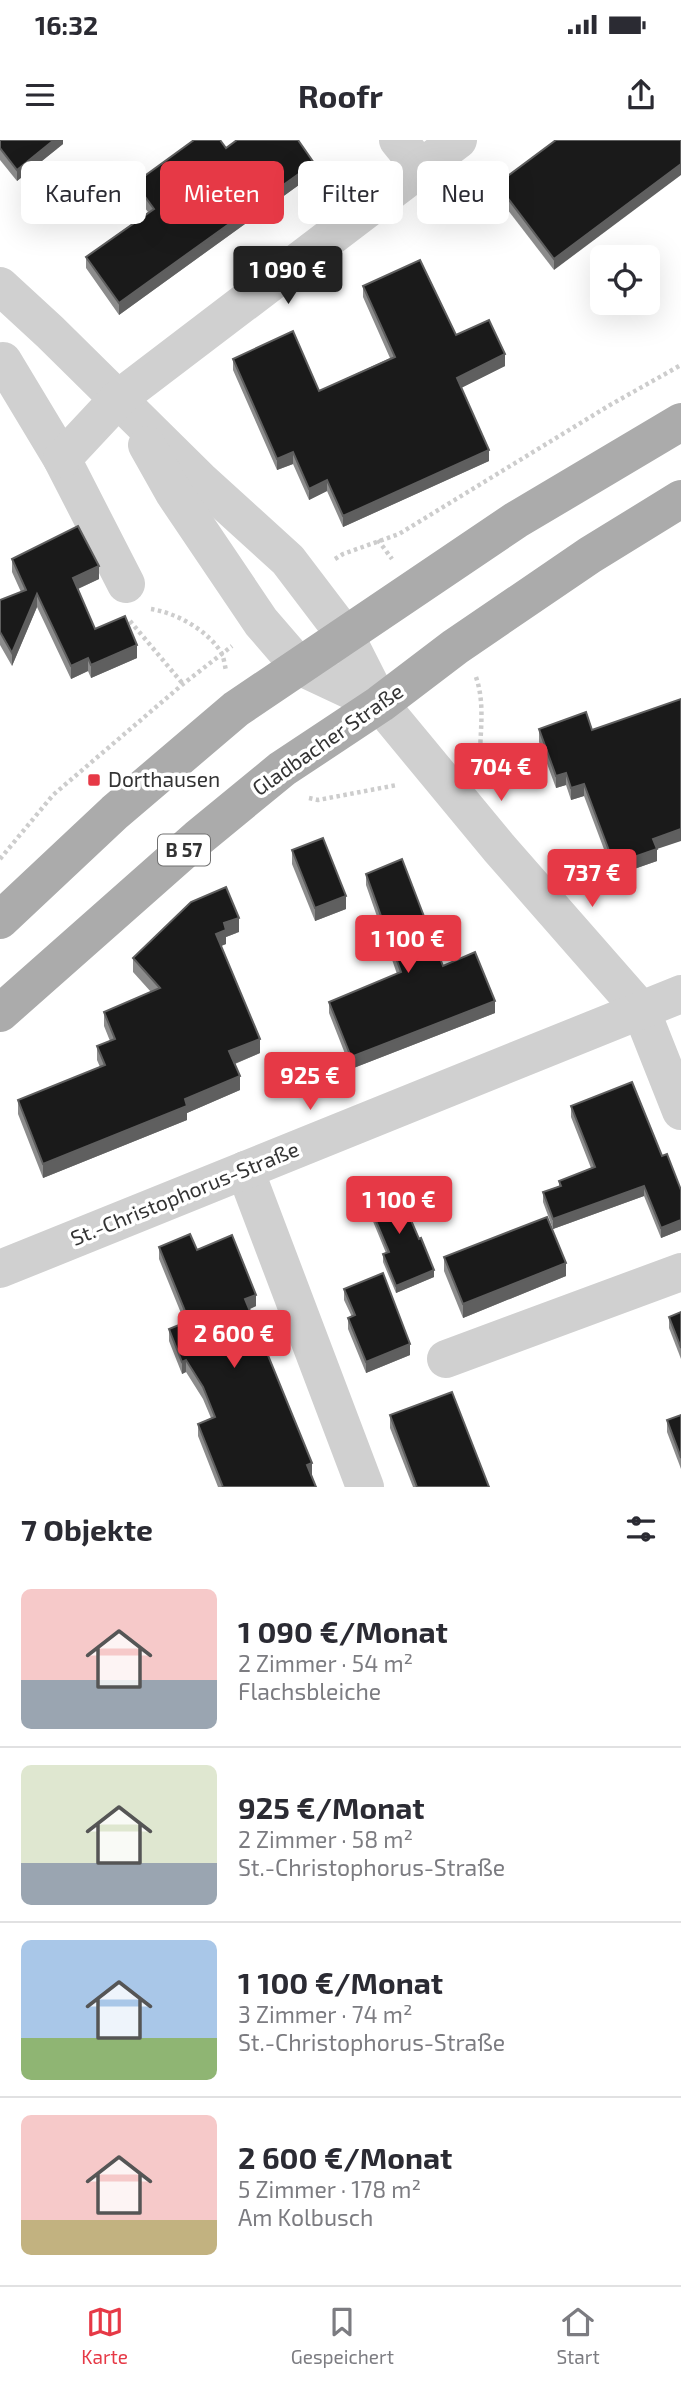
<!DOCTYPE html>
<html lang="de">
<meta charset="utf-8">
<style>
:root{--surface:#fff;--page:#f2f2f3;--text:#2b2b33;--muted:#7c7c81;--line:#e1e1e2;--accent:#e63946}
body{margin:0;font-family:"Exo 2",sans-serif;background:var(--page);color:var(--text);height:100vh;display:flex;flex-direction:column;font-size:26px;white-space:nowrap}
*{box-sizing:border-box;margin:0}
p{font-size:23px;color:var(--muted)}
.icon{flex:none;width:38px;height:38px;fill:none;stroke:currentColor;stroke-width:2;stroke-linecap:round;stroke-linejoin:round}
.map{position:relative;height:1347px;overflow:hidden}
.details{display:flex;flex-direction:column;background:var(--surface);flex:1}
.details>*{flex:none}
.top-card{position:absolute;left:21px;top:21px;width:640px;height:63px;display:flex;gap:14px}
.controls{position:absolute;left:590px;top:105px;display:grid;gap:14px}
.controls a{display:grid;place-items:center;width:70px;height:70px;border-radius:10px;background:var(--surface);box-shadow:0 7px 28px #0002;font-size:35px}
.price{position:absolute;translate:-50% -60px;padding:0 16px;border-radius:7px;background:var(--accent);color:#fff;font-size:23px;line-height:46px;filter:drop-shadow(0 2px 4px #0008)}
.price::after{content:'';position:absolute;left:50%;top:42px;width:21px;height:16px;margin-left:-10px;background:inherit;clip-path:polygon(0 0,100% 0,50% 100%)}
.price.selected{background:#222;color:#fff}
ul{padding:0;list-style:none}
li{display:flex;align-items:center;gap:21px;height:175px;padding:0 21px}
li+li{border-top:2px solid var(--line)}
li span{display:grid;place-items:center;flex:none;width:196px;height:140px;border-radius:10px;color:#555}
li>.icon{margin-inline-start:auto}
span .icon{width:84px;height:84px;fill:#fffc;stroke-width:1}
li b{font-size:30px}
h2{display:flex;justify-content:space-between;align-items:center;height:84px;padding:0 21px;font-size:30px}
.chip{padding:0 24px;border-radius:10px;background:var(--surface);box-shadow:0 7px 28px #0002;font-size:24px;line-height:63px}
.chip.selected{background:var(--accent);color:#fff}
.status{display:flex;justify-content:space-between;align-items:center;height:49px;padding:0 35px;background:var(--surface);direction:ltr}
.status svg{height:19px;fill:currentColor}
header{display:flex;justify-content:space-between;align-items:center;height:91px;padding:0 21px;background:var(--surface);font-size:32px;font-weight:700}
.menu{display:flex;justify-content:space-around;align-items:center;height:98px;border-top:2px solid var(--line);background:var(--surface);font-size:19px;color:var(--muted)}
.menu a{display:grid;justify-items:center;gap:4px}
.menu .selected{color:var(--accent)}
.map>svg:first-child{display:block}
</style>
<div class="status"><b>16:32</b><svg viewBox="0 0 49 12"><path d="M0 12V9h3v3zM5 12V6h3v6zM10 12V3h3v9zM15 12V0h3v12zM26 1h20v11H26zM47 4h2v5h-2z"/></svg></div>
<header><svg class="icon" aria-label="menu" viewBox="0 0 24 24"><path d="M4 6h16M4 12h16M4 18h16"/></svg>Roofr<svg class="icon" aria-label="share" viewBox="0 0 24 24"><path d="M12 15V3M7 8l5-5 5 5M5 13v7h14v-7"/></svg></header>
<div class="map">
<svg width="681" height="1347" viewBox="0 0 681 1347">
<rect width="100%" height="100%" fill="#fff"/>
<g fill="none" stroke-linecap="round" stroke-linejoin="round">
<!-- path -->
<g stroke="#cdcdcd" stroke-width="4.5" stroke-dasharray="3.5 3.5" stroke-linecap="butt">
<polyline points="378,400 392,419"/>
<polyline points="335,419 343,414 399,394 610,265 681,225"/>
<path d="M151,469c26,4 58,22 71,45 2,5 3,12 4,17"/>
<polyline points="130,481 183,544"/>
<path d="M476,537c10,29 3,59 4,89"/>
<polyline points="309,658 318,660 397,645"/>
<polyline points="0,719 53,655 183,544 232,506"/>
</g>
<!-- minor -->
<g stroke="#d0d0d0" stroke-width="38">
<polyline points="398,0 420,27"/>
<polyline points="0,146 50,192 200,340 288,420 345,495 380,564 499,708 641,870 681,971"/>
<polyline points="3,221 62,319 126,444"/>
<polyline points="147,305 174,353 261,482 299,526 380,564"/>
<polyline points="62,319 119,258 458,0"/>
<polyline points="245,1030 365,1347"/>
<polyline points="0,1129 681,854"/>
<polyline points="446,1219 681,1132"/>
</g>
<!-- major -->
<g stroke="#ababab" stroke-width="38">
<polyline points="0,780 115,672 236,569 516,380 681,282"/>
<polyline points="0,873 198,698 282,629 380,564 455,507 590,415 681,359"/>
</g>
</g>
<!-- wall -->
<g fill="#8c8c8c">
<polygon points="0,0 63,0 63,4 17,41 0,20"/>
<polygon points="556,0 554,130 497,56 497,44"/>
<polygon points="226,8 314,34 119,175 86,128 86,117 148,72 135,55 135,43"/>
<polygon points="363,146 456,195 505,226 461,248 489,321 343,387 327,351 309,360 293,324 277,330 233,230 233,219 319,251 390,218 363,157"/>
<polygon points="12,419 99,439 78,449 95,489 137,518 91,538 88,531 71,539 37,467 12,526 0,505 0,460 21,452 12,432"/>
<polygon points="539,589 592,590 657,709 657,721 614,736 584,656 571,660 566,645 556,648 539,602"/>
<polygon points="292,710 346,769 315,781 292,724"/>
<polygon points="366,734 443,826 495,873 351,929 329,873 329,862 397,834 366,745"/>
<polygon points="239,792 226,797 226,804 221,806 260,913 235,924 240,950 187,973 187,980 43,1038 18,974 18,960 100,927 97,920 97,906 110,901 104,886 104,872 151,852 133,832 133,818"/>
<polygon points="571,966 662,1016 681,1050 681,1090 661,1098 644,1056 553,1089 543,1062 543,1052 559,1046 559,1041 591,1028 571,977"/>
<polygon points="365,1055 434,1137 396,1153 383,1122 383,1114 386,1113 365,1062"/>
<polygon points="159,1107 197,1110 256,1166 250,1169 312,1335 311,1335 316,1347 218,1347 198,1296 198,1284 211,1278 203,1259 186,1232 182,1234 169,1201 169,1189 185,1183 159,1119"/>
<polygon points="444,1117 566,1136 463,1178 444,1131"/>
<polygon points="344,1149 410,1215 366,1233 348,1189 348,1178 352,1177 344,1160"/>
<polygon points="681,1172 681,1219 669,1188 669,1177"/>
<polygon points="390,1275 489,1347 413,1347 390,1288"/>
<polygon points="681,1275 681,1329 667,1292 667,1280"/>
</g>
<!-- shaded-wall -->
<g fill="#5f5f5f">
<polygon points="54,0 63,0 63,4 17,41 17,30"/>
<polygon points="314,23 314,34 119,175 119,163"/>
<polygon points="681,24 681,35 554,130 554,119"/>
<polygon points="505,214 505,226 457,250 457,238"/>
<polygon points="489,310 489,321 343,387 343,376"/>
<polygon points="293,312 293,324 277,330 277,319"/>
<polygon points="327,340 327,351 309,360 309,349"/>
<polygon points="99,426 99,439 73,451 73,438"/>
<polygon points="37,454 37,467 12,526 12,513"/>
<polygon points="137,505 137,518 91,538 91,525"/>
<polygon points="88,518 88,531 71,539 71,526"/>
<polygon points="566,633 566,645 556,648 556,636"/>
<polygon points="584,644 584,656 571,660 571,648"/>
<polygon points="681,689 681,701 657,709 657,721 614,736 614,724 653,699"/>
<polygon points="346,756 346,769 315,781 315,768"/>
<polygon points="239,778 239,792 226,797 226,804 216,808 216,794 224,783"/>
<polygon points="495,861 495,873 351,929 351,917"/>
<polygon points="260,899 260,913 229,926 229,911"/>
<polygon points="240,936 240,950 187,973 187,980 43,1038 43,1024 185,959"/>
<polygon points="644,1046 644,1056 553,1089 553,1079"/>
<polygon points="681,1080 681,1090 661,1098 661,1088"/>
<polygon points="566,1123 566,1136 463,1178 463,1164"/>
<polygon points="434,1130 434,1137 396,1153 396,1146"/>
<polygon points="256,1155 256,1166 245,1171 245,1159"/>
<polygon points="410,1204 410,1215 366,1233 366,1222"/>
<polygon points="186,1220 186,1232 182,1234 182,1222"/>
<polygon points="312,1323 312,1335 307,1337 307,1325"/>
</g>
<!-- building -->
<g fill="#1a1a1a" stroke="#5f5f5f" stroke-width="2">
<polygon points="0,0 54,0 17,30 0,8"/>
<polygon points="194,0 220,0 226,8 237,0 298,0 314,23 119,163 86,117 154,69 135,43"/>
<polygon points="556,0 681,0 681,24 554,119 497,44"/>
<polygon points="420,120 456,195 489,180 505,214 457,238 489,310 343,376 327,340 309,349 293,312 277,319 233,219 293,191 319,251 395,217 363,146"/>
<polygon points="78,386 99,426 73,438 95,489 125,476 137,505 91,525 88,518 71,526 37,454 12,513 0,492 0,460 26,450 12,419"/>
<polygon points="681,559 681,689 653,699 657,709 614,724 584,644 571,648 566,633 556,636 539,589 586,572 592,590"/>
<polygon points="323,698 346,756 315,768 292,710"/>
<polygon points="402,719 443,826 475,812 495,861 351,917 329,862 401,832 366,734"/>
<polygon points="226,747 239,778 224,783 226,790 216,794 260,899 229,911 240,936 185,959 187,966 43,1024 18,960 105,925 97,906 115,899 104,872 160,848 133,818 191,762"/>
<polygon points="632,942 662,1016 667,1014 681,1050 681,1080 661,1088 644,1046 553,1079 543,1052 561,1046 559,1041 595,1027 571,966"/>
<polygon points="395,1043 419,1099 421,1098 434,1130 396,1146 383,1114 389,1112 365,1055"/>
<polygon points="547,1077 566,1123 463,1164 444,1117"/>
<polygon points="190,1094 197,1110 232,1095 256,1155 245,1159 312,1323 307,1325 316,1347 223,1347 198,1284 215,1277 203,1247 186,1220 182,1222 169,1189 189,1181 159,1107"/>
<polygon points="383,1133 410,1204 366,1222 348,1178 355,1175 344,1149"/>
<polygon points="681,1172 681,1208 669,1177"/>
<polygon points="452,1252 489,1347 417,1347 390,1275"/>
<polygon points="681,1275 681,1318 667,1280"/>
</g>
<!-- markers -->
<rect fill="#e63946" stroke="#fff" stroke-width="2.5" x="87" y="633" width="14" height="14" rx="3.5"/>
<g text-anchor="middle" stroke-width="7" stroke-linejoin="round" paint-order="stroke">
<!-- shield labels -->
<rect fill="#fff" stroke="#707070" stroke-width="2" x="158" y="694.5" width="52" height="31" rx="5"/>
<g font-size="19" font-weight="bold" fill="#333">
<text x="184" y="717">B 57</text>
</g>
<!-- street labels -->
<g font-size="21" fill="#333" stroke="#fff">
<text transform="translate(328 600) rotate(-35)" y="7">Gladbacher Straße</text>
<text transform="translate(185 1054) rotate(-22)" y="7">St.-Christophorus-Straße</text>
</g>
<!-- poi labels -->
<g font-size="21" fill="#333" stroke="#fff" text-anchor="start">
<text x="108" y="647">Dorthausen</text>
</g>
</g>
</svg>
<div class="controls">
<a><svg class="icon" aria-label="locate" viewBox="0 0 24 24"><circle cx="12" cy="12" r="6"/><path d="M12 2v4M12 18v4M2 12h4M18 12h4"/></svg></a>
</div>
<b class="price selected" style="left:288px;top:166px">1 090 €</b>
<b class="price" style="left:501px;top:663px">704 €</b>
<b class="price" style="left:592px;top:769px">737 €</b>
<b class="price" style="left:408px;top:835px">1 100 €</b>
<b class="price" style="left:310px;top:972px">925 €</b>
<b class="price" style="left:399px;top:1096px">1 100 €</b>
<b class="price" style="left:234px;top:1230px">2 600 €</b>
<div class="top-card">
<a class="chip">Kaufen</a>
<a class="chip selected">Mieten</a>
<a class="chip">Filter</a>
<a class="chip">Neu</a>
</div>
</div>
<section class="details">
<h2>7 Objekte<svg class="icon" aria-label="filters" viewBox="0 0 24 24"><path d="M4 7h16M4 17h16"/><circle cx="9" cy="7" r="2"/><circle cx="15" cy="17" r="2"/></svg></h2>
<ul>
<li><span style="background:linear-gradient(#f6c9c9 65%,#9aa5b1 0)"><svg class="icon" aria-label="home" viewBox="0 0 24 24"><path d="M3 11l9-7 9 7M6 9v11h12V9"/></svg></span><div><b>1 090 €/Monat</b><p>2 Zimmer · 54 m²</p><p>Flachsbleiche</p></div></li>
<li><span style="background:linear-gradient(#dfe7d0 70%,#9aa5b1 0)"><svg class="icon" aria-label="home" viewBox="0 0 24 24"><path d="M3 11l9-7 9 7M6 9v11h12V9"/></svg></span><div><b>925 €/Monat</b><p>2 Zimmer · 58 m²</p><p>St.-Christophorus-Straße</p></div></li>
<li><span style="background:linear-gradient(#a9c7e8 70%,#8fb573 0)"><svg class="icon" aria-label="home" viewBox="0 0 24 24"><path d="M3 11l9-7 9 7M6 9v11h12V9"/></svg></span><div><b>1 100 €/Monat</b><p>3 Zimmer · 74 m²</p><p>St.-Christophorus-Straße</p></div></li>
<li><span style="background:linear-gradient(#f6c9c9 75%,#c2b280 0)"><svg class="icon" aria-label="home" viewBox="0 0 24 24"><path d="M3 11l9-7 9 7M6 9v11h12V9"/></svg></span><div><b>2 600 €/Monat</b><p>5 Zimmer · 178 m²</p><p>Am Kolbusch</p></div></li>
</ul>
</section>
<nav class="menu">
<a class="selected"><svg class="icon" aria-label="map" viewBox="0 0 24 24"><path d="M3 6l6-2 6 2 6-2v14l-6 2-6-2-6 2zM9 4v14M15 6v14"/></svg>Karte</a>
<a><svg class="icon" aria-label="saved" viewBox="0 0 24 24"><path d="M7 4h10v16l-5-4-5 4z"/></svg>Gespeichert</a>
<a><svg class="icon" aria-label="home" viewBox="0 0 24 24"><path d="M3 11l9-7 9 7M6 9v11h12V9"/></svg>Start</a>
</nav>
